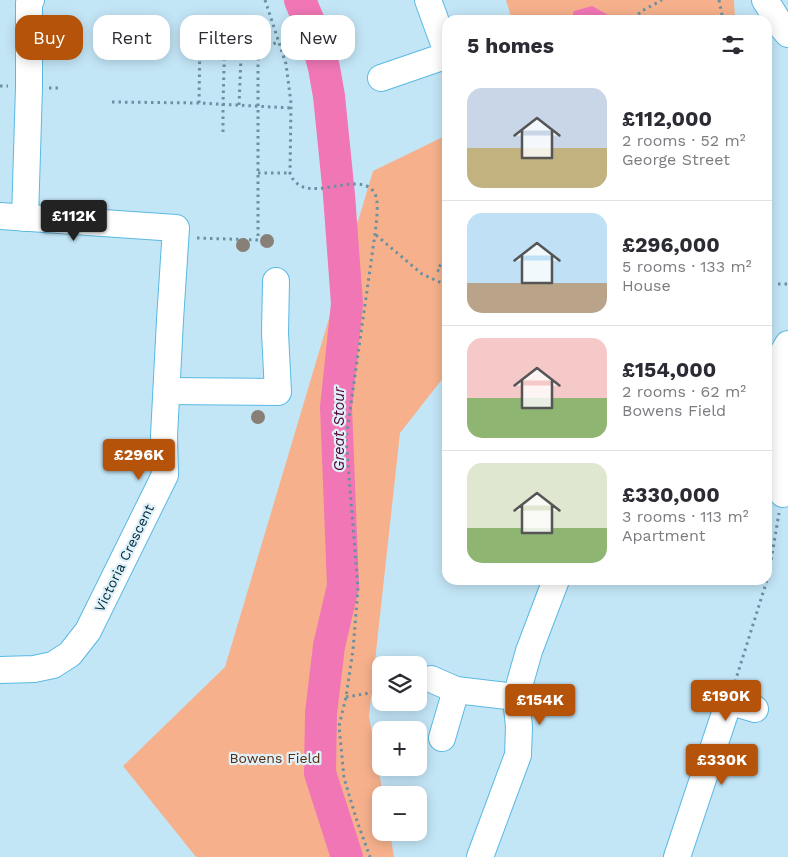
<!DOCTYPE html>
<meta charset="utf-8">
<style>
:root{--surface:#fff;--page:#f2f2f3;--text:#2b2b33;--muted:#7c7c81;--line:#e1e1e2;--accent:#b45309}
body{margin:0;font-family:"Work Sans",sans-serif;background:var(--page);color:var(--text);height:100vh;display:flex;flex-direction:column;font-size:19px;white-space:nowrap}
*{box-sizing:border-box;margin:0}
p{font-size:16px;color:var(--muted)}
.icon{flex:none;width:28px;height:28px;fill:none;stroke:currentColor;stroke-width:2;stroke-linecap:round;stroke-linejoin:round}
.map{position:relative;flex:1;overflow:hidden}
.side{position:absolute;left:442px;top:15px;width:330px;height:570px;display:flex;flex-direction:column;background:var(--surface);border-radius:15px;box-shadow:0 2px 12px #0003}
.side>*{flex:none}
.banner{position:absolute;left:15px;top:15px;width:352px;height:45px;display:flex;gap:10px}
.controls{position:absolute;left:372px;top:656px;display:grid;gap:10px}
.controls a{display:grid;place-items:center;width:55px;height:55px;border-radius:10px;background:var(--surface);box-shadow:0 2px 12px #0003;font-size:25px}
.price{position:absolute;translate:-50% -42px;padding:0 11px;border-radius:5px;background:var(--accent);color:#fff;font-size:16px;line-height:32px;filter:drop-shadow(0 1px 2px #0008)}
.price::after{content:'';position:absolute;left:50%;top:30px;width:15px;height:11px;margin-left:-8px;background:inherit;clip-path:polygon(0 0,100% 0,50% 100%)}
.price.active{background:#222;color:#fff}
ul{padding:0;list-style:none}
li{display:flex;align-items:center;gap:15px;height:125px;padding:0 25px}
li+li{border-top:1px solid var(--line)}
li span{display:grid;place-items:center;flex:none;width:140px;height:100px;border-radius:15px;color:#555}
li>.icon{margin-inline-start:auto}
span .icon{width:60px;height:60px;fill:#fffc;stroke-width:1}
li b{font-size:21px}
h2{display:flex;justify-content:space-between;align-items:center;height:60px;padding:0 25px;font-size:21px}
.tag{padding:0 18px;border-radius:15px;background:var(--surface);box-shadow:0 2px 12px #0003;font-size:18px;line-height:45px}
.tag.active{background:var(--accent);color:#fff}
.map>svg:first-child{display:block}
</style>
<div class="map">
<svg width="788" height="857" viewBox="0 0 788 857">
<rect width="100%" height="100%" fill="#c3e6f7"/>
<!-- green -->
<g fill="#f6b18c">
<polygon points="506,0 734,0 735,20 512,20"/>
<polygon points="447,135 447,373 400,433 369,716 383,795 381,795 381,832 390,833 394,857 196,857 123,766 225,667 373,171"/>
</g>
<!-- water -->
<polygon fill="#f176b6" points="592,6 610,16 614,20 571,20 574,11"/>
<g fill="none" stroke-linecap="round" stroke-linejoin="round">
<!-- river -->
<polyline stroke="#f176b6" stroke-width="32" points="300,0 317,41 324,68 329,96 339,195 347,304 336,407 343,586 329,646 321,713 320,773 347,857"/>
<!-- minor casing -->
<g stroke="#5ab9e3" stroke-width="28">
<g id="minor">
<polyline points="428,0 448,55"/>
<polyline points="765,0 782,27 788,34"/>
<polyline points="381,78 448,55"/>
<polyline points="0,216 176,228 170,320 164,436 165,475 88,631 70,654 53,665 34,669 0,670"/>
<polyline points="25,218 29,87 29,3 31,0"/>
<polyline points="167,391 278,392 275,333 276,281"/>
<polyline points="783,494 779,380 781,356 788,344"/>
<polyline points="431,679 456,690 516,697"/>
<polyline points="708,695 755,709"/>
<polyline points="442,738 456,690"/>
<polyline points="480,857 518,755 519,727 516,697 529,651 556,580"/>
<polyline points="677,857 729,701"/>
</g>
</g>
<!-- path -->
<g stroke="#6b91a1" stroke-width="3" stroke-dasharray="2.5 4" stroke-linecap="butt">
<path d="M265,0l21,64 5,39 -1,70c13,36 67,-5 84,19 6,9 2,31 1,42l-29,205 12,149 -5,62 -7,47 -7,29 5,52 13,43 13,36"/>
<polyline points="719,0 723,20"/>
<polyline points="635,20 640,12 662,0"/>
<polyline points="0,86 8,86"/>
<polyline points="49,88 61,88"/>
<polyline points="112,102 199,103 291,108"/>
<polyline points="199,103 200,37"/>
<polyline points="239,105 242,32"/>
<polyline points="223,132 223,104 225,32"/>
<polyline points="258,173 290,173"/>
<polyline points="376,235 422,274 448,286"/>
<polyline points="197,238 258,240 258,52 279,41"/>
<polyline points="448,254 437,270 448,276"/>
<polyline points="778,284 788,284"/>
<polyline points="768,579 779,513"/>
<polyline points="735,682 767,580"/>
<polyline points="346,697 381,691"/>
</g>
<!-- minor -->
<use href="#minor" stroke="#fff" stroke-width="26"/>
</g>
<!-- trees -->
<g fill="#887f76">
<circle cx="267" cy="241" r="7"/>
<circle cx="243" cy="245" r="7"/>
<circle cx="258" cy="417" r="7"/>
</g>
<g text-anchor="middle" stroke-width="4.5" stroke-linejoin="round" paint-order="stroke">
<!-- street labels -->
<g font-size="14" fill="#002a3a" stroke="#dff0f9">
<text transform="translate(124 558) rotate(-64)" y="5">Victoria Crescent</text>
</g>
<!-- park labels -->
<g font-size="14" fill="#582b0d" stroke="#dff0f9">
<text x="275" y="763">Bowens Field</text>
</g>
<!-- water labels -->
<g font-size="15" font-style="italic" fill="#520334" stroke="#dff0f9">
<text transform="translate(339 429) rotate(-90)" y="5">Great Stour</text>
</g>
</g>
</svg>
<div class="controls">
<a><svg class="icon" aria-label="layers" viewBox="0 0 24 24"><path d="M12 4l9 5-9 5-9-5zM3 14l9 5 9-5"/></svg></a>
<a>+</a>
<a>−</a>
</div>
<b class="price active" style="left:74px;top:242px">£112K</b>
<b class="price" style="left:139px;top:481px">£296K</b>
<b class="price" style="left:726px;top:722px">£190K</b>
<b class="price" style="left:540px;top:726px">£154K</b>
<b class="price" style="left:722px;top:786px">£330K</b>
<div class="banner">
<a class="tag active">Buy</a>
<a class="tag">Rent</a>
<a class="tag">Filters</a>
<a class="tag">New</a>
</div>
<section class="side">
<h2>5 homes<svg class="icon" aria-label="filters" viewBox="0 0 24 24"><path d="M4 7h16M4 17h16"/><circle cx="9" cy="7" r="2"/><circle cx="15" cy="17" r="2"/></svg></h2>
<ul>
<li><span style="background:linear-gradient(#c9d6e8 60%,#c2b280 0)"><svg class="icon" aria-label="home" viewBox="0 0 24 24"><path d="M3 11l9-7 9 7M6 9v11h12V9"/></svg></span><div><b>£112,000</b><p>2 rooms · 52 m²</p><p>George Street</p></div></li>
<li><span style="background:linear-gradient(#bfe0f5 70%,#b9a48a 0)"><svg class="icon" aria-label="home" viewBox="0 0 24 24"><path d="M3 11l9-7 9 7M6 9v11h12V9"/></svg></span><div><b>£296,000</b><p>5 rooms · 133 m²</p><p>House</p></div></li>
<li><span style="background:linear-gradient(#f6c9c9 60%,#8fb573 0)"><svg class="icon" aria-label="home" viewBox="0 0 24 24"><path d="M3 11l9-7 9 7M6 9v11h12V9"/></svg></span><div><b>£154,000</b><p>2 rooms · 62 m²</p><p>Bowens Field</p></div></li>
<li><span style="background:linear-gradient(#dfe7d0 65%,#8fb573 0)"><svg class="icon" aria-label="home" viewBox="0 0 24 24"><path d="M3 11l9-7 9 7M6 9v11h12V9"/></svg></span><div><b>£330,000</b><p>3 rooms · 113 m²</p><p>Apartment</p></div></li>
</ul>
</section>
</div>
